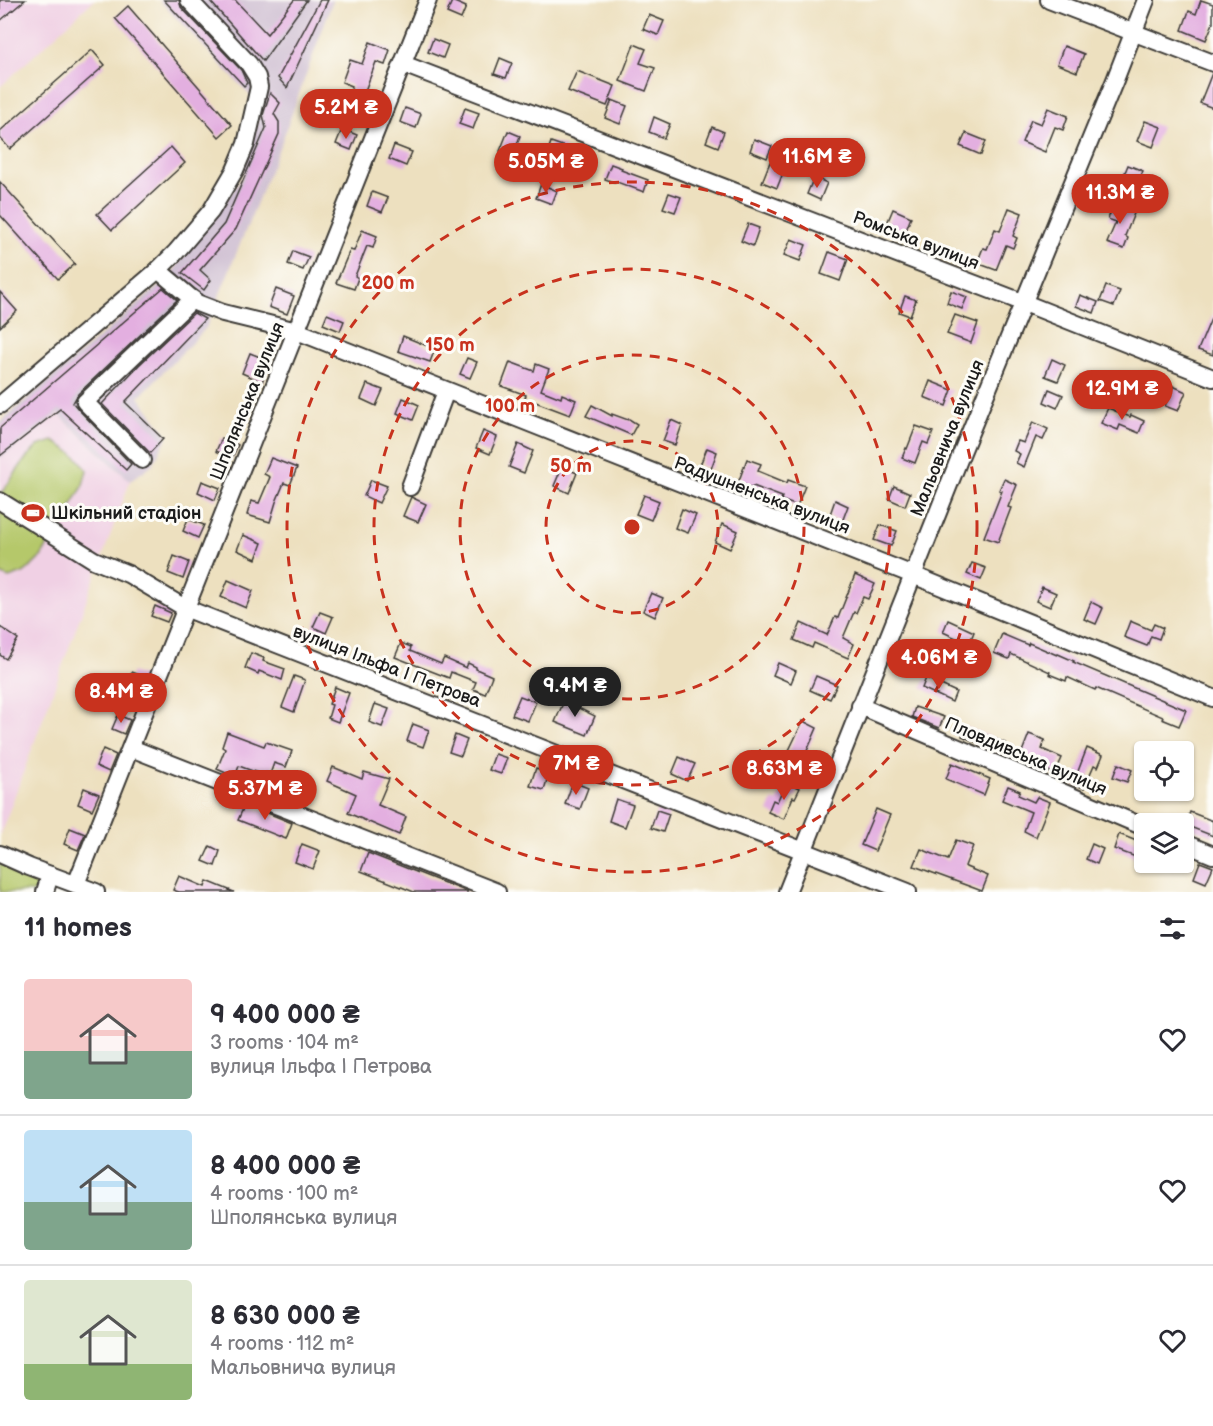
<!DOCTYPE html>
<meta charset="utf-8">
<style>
:root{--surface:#fff;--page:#f2f2f3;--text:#2b2b33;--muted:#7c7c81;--line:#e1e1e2;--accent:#c8321e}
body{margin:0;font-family:"Balsamiq Sans",sans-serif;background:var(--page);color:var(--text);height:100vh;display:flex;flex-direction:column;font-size:22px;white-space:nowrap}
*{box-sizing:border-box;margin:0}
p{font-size:20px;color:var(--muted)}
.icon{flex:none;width:33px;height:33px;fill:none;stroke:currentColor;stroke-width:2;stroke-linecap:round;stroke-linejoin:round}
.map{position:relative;height:892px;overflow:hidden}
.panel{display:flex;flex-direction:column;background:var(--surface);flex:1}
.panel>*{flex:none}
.tools{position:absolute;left:1134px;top:741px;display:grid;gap:12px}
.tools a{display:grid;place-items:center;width:60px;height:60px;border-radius:6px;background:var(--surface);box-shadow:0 2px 4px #0004;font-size:30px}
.price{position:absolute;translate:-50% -51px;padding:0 14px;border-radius:21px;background:var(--accent);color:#fff;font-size:20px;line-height:39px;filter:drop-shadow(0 2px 3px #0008)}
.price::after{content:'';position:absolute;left:50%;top:36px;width:18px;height:14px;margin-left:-9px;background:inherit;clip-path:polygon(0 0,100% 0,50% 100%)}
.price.active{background:#222;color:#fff}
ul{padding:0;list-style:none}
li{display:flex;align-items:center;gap:18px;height:150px;padding:0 24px}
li+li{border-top:2px solid var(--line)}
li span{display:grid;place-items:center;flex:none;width:168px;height:120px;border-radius:6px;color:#555}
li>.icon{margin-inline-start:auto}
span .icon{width:72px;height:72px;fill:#fffc;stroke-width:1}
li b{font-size:26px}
h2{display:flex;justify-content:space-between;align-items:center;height:72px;padding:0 24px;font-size:26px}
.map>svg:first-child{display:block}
</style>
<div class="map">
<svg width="1213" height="892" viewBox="0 0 1213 892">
<rect width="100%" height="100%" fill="#fdfcf7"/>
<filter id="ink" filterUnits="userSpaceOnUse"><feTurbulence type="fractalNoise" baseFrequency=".0167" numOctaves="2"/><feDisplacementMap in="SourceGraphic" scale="12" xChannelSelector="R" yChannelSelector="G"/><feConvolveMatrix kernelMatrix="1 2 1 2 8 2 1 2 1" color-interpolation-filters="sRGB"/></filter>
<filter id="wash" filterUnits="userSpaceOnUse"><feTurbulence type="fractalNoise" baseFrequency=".008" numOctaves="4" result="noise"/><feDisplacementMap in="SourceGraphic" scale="24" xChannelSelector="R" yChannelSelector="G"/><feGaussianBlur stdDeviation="1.35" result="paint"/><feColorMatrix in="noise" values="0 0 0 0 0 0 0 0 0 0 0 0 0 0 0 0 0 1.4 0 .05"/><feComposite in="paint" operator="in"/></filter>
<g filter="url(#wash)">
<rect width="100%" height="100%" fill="#ede0bf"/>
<!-- built -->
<g fill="#f0d0e4">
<polygon points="0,0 94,0 0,87"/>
<polygon points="58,414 130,481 0,836 0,459"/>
</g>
<!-- industrial -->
<polygon fill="#cebed1" points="159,0 333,0 282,141 206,328 139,397 168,436 153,464 130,481 58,414 0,459 0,422 168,278 242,178 260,106"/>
<!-- green -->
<g fill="#b5c86b" stroke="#687244" stroke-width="1.5">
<path d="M53,441c14,8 26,15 34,29l-5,18 -41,69 -10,10 -8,6 -14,5 -9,-4v-79l26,-37 12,-12z"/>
<polygon points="0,854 50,875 45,892 0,892"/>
</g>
<g id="blocks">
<!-- building -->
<g fill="#e3afe0">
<polygon points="0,0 25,0 0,21"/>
<polygon points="164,0 179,0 181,7 241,70 247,83 244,86"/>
<polygon points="209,0 235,0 267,34 294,0 307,0 263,61"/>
<polygon points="320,0 328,0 287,88 278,78"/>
<polygon points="1201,0 1213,4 1213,23 1206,40 1182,30 1189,11 1196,14"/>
<polygon points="452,1 466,7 461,19 447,13"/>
<polygon points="128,6 232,125 219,137 115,18"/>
<polygon points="649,15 664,21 658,35 643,29"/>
<polygon points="433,39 448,45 443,58 428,52"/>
<polygon points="370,42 390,50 385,65 376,62 358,109 345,104 352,86 342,82 350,60 362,64"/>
<polygon points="634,44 646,49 640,63 655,68 646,91 620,81"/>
<polygon points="1064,46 1084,54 1077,72 1057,64"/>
<polygon points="92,50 105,65 10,149 0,138 0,131"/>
<polygon points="500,58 512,63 506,78 494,74"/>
<polygon points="577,71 615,86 607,106 568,91"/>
<polygon points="1212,73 1213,73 1213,108 1200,103"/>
<polygon points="270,93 280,103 274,114 279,122 279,134 236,229 200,270 211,280 204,290 182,273 224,224 266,128 263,115"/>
<polygon points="612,100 627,106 620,124 605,118"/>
<polygon points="405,108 421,114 416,128 400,122"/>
<polygon points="465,108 479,113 473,129 459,124"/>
<polygon points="1048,108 1068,116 1063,130 1055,127 1045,152 1022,142 1031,120 1041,124"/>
<polygon points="654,117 670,124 664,138 649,132"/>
<polygon points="1145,121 1161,127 1153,147 1137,141"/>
<polygon points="712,127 724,132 718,147 706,142"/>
<polygon points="342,129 357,135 351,150 336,144"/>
<polygon points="508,131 520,136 513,156 500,151"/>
<polygon points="966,133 986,141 981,155 960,146"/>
<polygon points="754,139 772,146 767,158 750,151"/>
<polygon points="551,142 565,147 563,154 577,159 573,170 545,160"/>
<polygon points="394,145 412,152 406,166 389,159"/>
<polygon points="171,147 185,163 112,230 97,214"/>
<polygon points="770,162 785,168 777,188 762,182"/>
<polygon points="611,164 622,168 621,170 648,180 644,192 617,182 616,183 605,179"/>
<polygon points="1128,165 1143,171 1136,188 1121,182"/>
<polygon points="814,177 827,183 820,200 807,194"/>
<polygon points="0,182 75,264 58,279 0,215"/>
<polygon points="541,184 557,191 552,204 536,198"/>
<polygon points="372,192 388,198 382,212 367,206"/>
<polygon points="669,193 681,197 675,212 663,208"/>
<polygon points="1114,203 1135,211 1125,236 1128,238 1124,249 1107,243 1116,222 1108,219"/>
<polygon points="1009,208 1022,213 1013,236 1017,238 1013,248 1006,245 996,270 977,263 983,248 987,249 995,229 1000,231"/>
<polygon points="893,209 911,217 904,236 885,228"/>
<polygon points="748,224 759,228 753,246 741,241"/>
<polygon points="362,230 377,236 373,248 367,246 355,276 358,278 354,289 336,283 350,250 354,251"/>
<polygon points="791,239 806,245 800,261 784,255"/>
<polygon points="293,251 309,257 303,270 288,264"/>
<polygon points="829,252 848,259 840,281 821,274"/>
<polygon points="1106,286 1120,291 1114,306 1100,301"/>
<polygon points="163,288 177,300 78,394 73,403 78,409 131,464 126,470 60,409 0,456 0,428"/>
<polygon points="276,289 294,296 287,314 269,307"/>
<polygon points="951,291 967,297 962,309 947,303"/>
<polygon points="0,292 17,311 0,327"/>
<polygon points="1080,295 1098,302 1094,313 1076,306"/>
<polygon points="905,296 916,300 910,316 899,312"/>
<polygon points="194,313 205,319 125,402 163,439 150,453 102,404 139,365"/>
<polygon points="327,314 344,321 340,331 323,324"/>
<polygon points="1213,314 1213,355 1198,350"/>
<polygon points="955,315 978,323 971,343 947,334"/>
<polygon points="403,336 435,349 430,362 398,351"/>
<polygon points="250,353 270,361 262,382 242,373"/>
<polygon points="467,358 477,362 470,378 460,374"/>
<polygon points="1052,359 1065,365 1058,381 1045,376"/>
<polygon points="510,362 534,371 536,364 549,369 541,390 561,398 562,394 576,400 570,415 525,398 526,395 501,386"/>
<polygon points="1134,372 1148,378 1141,394 1127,389"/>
<polygon points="930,381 952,390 946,406 924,397"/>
<polygon points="367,384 383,390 376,406 361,399"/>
<polygon points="1173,386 1186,392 1178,411 1165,406"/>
<polygon points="1049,389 1063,395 1057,408 1044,402"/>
<polygon points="403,398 419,405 413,420 397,413"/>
<polygon points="592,405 612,416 612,414 628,420 629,419 637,424 631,435 586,416"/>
<polygon points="1108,408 1130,417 1131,415 1144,421 1139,433 1120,425 1118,430 1101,423"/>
<polygon points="671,420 682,425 675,445 663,441"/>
<polygon points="1033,422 1048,429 1043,440 1036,437 1024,467 1016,463 1020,454 1014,451 1018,441 1024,443"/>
<polygon points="916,426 933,432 928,444 923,442 915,463 902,458 906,448 907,449"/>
<polygon points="483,431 497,437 490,454 476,448"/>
<polygon points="222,438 238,445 232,458 216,451"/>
<polygon points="518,444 533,451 524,473 509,467"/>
<polygon points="707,448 717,452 711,469 700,465"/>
<polygon points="271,458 297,468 290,485 284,483 276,502 270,522 247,515 251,501 259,503 270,477 264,474"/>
<polygon points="747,459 761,464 758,471 787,483 788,480 805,486 797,506 781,500 782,497 753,486 752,488 738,483"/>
<polygon points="562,467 577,473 569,493 554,486"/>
<polygon points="1004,479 1017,485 1008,507 1011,508 998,542 984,537 1002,491 999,490"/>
<polygon points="371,480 387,486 379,503 364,496"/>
<polygon points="202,481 220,488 215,500 198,492"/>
<polygon points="894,486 910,493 905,506 889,499"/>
<polygon points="644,495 659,501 651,520 636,514"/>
<polygon points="411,497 426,504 418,522 403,516"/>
<polygon points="835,500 848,506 842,522 829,517"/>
<polygon points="682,509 696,515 688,533 675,528"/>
<polygon points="188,519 204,525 198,538 183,531"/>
<polygon points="722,524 738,531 730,549 715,542"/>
<polygon points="880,525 897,531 891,546 874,540"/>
<polygon points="243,535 262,543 256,559 237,550"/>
<polygon points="174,556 189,562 183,579 168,573"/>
<polygon points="972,563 986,568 981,580 967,574"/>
<polygon points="855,575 875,584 868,599 863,597 856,613 854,612 843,638 854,644 848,658 814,643 812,648 794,640 801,623 827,635 835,617 838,618"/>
<polygon points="228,580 253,591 246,608 221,597"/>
<polygon points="1042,587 1056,593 1050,607 1036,601"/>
<polygon points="651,593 663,598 655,617 643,611"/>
<polygon points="1091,602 1103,608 1096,624 1084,619"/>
<polygon points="155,606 171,613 167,622 151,616"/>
<polygon points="320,612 333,617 326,633 313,627"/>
<polygon points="948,620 974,632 969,644 943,632"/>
<polygon points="1130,621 1151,630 1154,624 1163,628 1159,639 1151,636 1147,646 1124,637"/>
<polygon points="0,627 18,639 6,659 0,655"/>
<polygon points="1002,634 1028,645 1029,643 1057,655 1058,654 1074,661 1073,662 1186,710 1179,726 1162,719 1163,717 1096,688 1095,690 1067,677 1066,681 1049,674 1050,672 1011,654 1009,659 994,653"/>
<polygon points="401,643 411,647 410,651 441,664 444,658 466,668 468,663 476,667 476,669 492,676 485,694 473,689 476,682 451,672 449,678 395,657"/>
<polygon points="251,653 264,658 263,661 285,669 282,680 259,671 258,674 245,668"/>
<polygon points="778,663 796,671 791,683 773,675"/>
<polygon points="132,672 147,678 140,695 125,689"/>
<polygon points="294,676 305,680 294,712 282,707"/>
<polygon points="816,676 837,685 830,699 810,690"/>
<polygon points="926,678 956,692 952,702 922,688"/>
<polygon points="335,687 349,693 338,722 328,718 332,705 329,704"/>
<polygon points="520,696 536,702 528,721 512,715"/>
<polygon points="564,701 595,716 587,735 555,722"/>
<polygon points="375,704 389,709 382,727 369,722"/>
<polygon points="915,707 944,717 939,728 912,717"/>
<polygon points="118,715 130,720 124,734 112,729"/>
<polygon points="803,721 817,728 796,776 780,769"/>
<polygon points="413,724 429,730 423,747 407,741"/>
<polygon points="966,727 1005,743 1001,753 962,736"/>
<polygon points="227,732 264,746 266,742 292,751 286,767 274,763 269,777 239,766 235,777 217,769 225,749 222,747"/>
<polygon points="1029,734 1045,740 1042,749 1062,758 1055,774 1035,766 1034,769 1018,762"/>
<polygon points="455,735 467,740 461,756 449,752"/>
<polygon points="1087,748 1103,755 1098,767 1094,765 1084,788 1073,784"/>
<polygon points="103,749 116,755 109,772 96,766"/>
<polygon points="495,754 507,758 501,774 489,770"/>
<polygon points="679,757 695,764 687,781 672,774"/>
<polygon points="952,763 990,779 984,795 946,779"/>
<polygon points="1118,764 1132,770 1127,782 1113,777"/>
<polygon points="333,767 362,779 364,772 389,779 378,805 406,817 399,835 348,813 356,794 327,781"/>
<polygon points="536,768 549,773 544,790 530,786"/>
<polygon points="573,782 588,788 580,809 565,804"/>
<polygon points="786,782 800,788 795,798 793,797 784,819 768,812 773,800 777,802"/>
<polygon points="1008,786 1020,791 1018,795 1034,802 1037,797 1050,802 1036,837 1024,831 1031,812 1002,800"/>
<polygon points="84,788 99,794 92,810 78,804"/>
<polygon points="616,799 633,805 625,827 609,821"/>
<polygon points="245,804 292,823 286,839 238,820"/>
<polygon points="876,809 890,815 875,851 861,845"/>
<polygon points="657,810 669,814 663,832 651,828"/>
<polygon points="1190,812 1213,821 1213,836 1185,825"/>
<polygon points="70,828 85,834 78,850 64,844"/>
<polygon points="1119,834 1144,844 1144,860 1114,849"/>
<polygon points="956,840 973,846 965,866 966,867 988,876 982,891 914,866 921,849 948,860"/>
<polygon points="302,844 320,851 313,869 295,862"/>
<polygon points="1092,844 1103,849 1097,864 1086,859"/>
<polygon points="210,846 220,851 215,866 203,861"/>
<polygon points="368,853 434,879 468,892 414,892 361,871"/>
<polygon points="1200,862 1213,867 1206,883 1194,878"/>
<polygon points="179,876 205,887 207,881 234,892 179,892 173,890"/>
</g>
</g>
</g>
<g filter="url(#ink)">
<use href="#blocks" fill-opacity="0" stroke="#3b3934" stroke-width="1.5"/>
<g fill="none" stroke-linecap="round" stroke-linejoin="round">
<!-- minor casing -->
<g stroke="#3b3934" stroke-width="20">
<g id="minor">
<polyline points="1049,0 1213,63"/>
<polyline points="403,64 1022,302 1213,378"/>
<polyline points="158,270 197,303 223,313 297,331 913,575 1213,698"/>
<polyline points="0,405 158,270 176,252 211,211 235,170 246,144 259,87 257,77 249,64 189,0"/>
<polyline points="142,460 85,402 193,299"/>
<polyline points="410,487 446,391"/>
<polyline points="0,501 94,560 128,574 185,608 908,892"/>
<polyline points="860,706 1144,827"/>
<polyline points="131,748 497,892"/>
<polyline points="1184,843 1213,855"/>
<polyline points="0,854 29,867 96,892"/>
<polyline points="76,884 428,0"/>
<polyline points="45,892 50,875"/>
<polyline points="787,892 962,452 1115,80 1146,0"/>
</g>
</g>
<!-- minor -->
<use href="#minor" stroke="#fff" stroke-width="16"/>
</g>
</g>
<!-- distance rings -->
<g fill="none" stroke="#c8321e" stroke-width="3" stroke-dasharray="10 8">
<circle cx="632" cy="527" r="86"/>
<circle cx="632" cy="527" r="172"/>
<circle cx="632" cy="527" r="258"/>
<circle cx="632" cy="527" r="345"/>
</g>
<!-- icons -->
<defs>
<g id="stadium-bare" transform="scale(1.8)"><path d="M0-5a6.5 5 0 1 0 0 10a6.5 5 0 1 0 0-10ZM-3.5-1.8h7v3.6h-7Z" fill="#c8321e" stroke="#fdfcf7" stroke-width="2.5" paint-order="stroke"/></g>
</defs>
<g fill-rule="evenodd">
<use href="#stadium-bare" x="33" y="513"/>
</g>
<g text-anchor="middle" stroke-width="6" stroke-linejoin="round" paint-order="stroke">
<!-- street labels -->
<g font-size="18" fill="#1c1c1c" stroke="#fdfcf7">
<text transform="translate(916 240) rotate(21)" y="6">Ромська вулиця</text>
<text transform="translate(247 401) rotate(-68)" y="6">Шполянська вулиця</text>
<text transform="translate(947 438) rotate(-68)" y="6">Мальовнича вулиця</text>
<text transform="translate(762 495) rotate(21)" y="6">Радушненська вулиця</text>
<text transform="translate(387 666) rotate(21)" y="6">вулиця Ільфа І Петрова</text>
<text transform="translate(1026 756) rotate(23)" y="6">Пловдивська вулиця</text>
</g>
<!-- poi labels -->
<g font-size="18" font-weight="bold" fill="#1c1c1c" stroke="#fdfcf7" text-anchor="start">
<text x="51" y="519">Шкільний стадіон</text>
</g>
</g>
<circle cx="632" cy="527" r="9" fill="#c8321e" stroke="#fdfcf7" stroke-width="3"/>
<g font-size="18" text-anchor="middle" font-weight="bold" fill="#c8321e" stroke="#fdfcf7" stroke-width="6" stroke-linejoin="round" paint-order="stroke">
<text x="388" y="289">200 m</text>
<text x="450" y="351">150 m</text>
<text x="510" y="412">100 m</text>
<text x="571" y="472">50 m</text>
</g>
</svg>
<div class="tools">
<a><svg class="icon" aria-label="locate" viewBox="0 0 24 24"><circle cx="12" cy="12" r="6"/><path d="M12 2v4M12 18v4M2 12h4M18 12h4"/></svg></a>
<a><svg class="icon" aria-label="layers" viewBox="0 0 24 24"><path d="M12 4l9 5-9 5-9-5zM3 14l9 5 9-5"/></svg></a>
</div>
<b class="price" style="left:346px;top:140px">5.2M ₴</b>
<b class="price" style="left:817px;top:189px">11.6M ₴</b>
<b class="price" style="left:546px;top:194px">5.05M ₴</b>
<b class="price" style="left:1120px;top:225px">11.3M ₴</b>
<b class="price" style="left:1122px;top:421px">12.9M ₴</b>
<b class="price" style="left:939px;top:690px">4.06M ₴</b>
<b class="price active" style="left:575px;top:718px">9.4M ₴</b>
<b class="price" style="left:121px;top:724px">8.4M ₴</b>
<b class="price" style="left:576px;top:796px">7M ₴</b>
<b class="price" style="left:784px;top:801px">8.63M ₴</b>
<b class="price" style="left:265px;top:821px">5.37M ₴</b>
</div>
<section class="panel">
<h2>11 homes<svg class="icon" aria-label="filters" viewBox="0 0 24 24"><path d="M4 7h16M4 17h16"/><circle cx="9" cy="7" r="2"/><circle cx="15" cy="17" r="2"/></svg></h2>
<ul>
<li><span style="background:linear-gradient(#f6c9c9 60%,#7fa58c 0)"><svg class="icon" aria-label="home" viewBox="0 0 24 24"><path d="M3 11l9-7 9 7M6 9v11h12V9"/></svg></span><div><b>9 400 000 ₴</b><p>3 rooms · 104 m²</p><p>вулиця Ільфа І Петрова</p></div><svg class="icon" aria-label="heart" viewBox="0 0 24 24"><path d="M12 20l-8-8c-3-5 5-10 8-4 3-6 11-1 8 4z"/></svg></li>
<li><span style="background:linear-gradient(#bfe0f5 60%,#7fa58c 0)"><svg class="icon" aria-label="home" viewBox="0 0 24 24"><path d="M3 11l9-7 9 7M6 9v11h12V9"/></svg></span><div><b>8 400 000 ₴</b><p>4 rooms · 100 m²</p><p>Шполянська вулиця</p></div><svg class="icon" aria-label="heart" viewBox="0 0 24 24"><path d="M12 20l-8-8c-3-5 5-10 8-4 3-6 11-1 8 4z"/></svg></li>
<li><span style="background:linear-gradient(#dfe7d0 70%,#8fb573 0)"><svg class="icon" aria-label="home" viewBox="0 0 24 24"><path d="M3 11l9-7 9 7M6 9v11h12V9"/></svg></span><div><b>8 630 000 ₴</b><p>4 rooms · 112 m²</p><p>Мальовнича вулиця</p></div><svg class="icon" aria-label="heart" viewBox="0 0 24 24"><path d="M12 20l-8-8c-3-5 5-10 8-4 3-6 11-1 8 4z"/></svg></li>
</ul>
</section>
